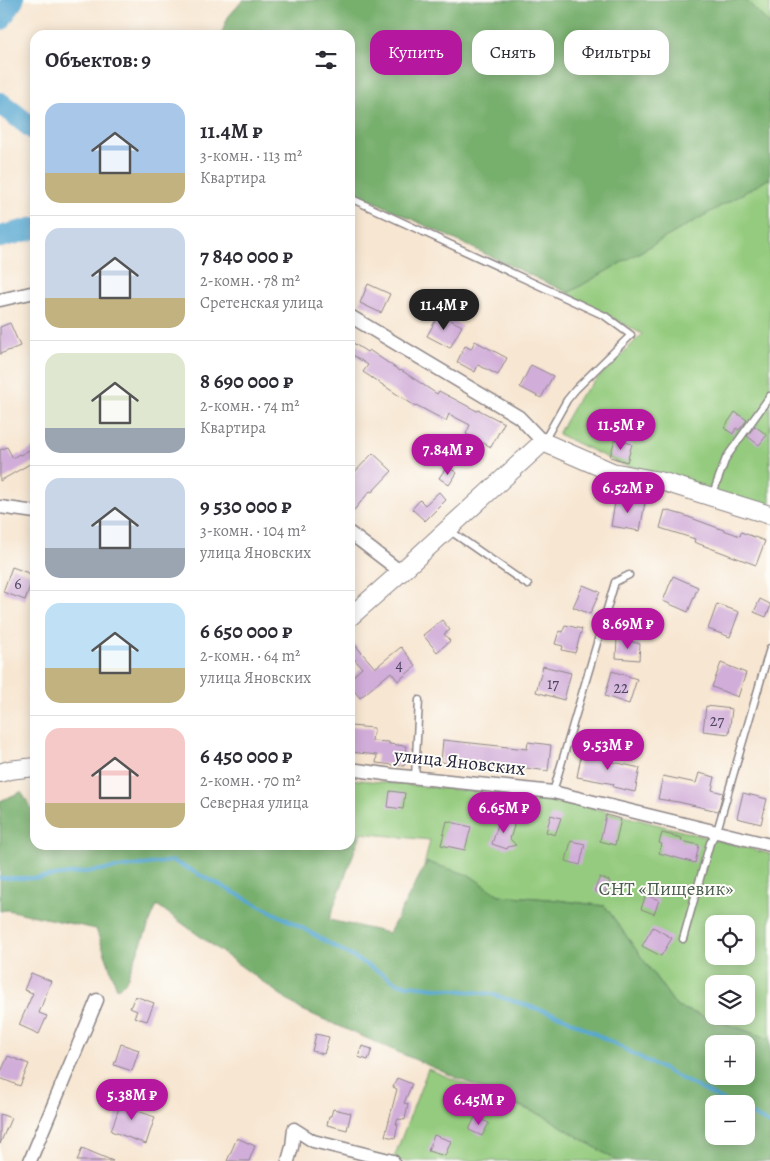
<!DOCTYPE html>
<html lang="ru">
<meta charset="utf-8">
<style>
:root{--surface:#fff;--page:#f7f7f7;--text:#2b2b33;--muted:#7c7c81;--line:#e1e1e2;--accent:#b5179e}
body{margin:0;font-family:Alegreya,serif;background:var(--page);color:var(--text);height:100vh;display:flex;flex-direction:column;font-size:19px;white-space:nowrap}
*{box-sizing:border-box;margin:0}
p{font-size:16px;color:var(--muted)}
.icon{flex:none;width:28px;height:28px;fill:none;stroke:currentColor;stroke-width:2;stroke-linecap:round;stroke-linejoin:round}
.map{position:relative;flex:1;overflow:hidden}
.sheet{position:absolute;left:30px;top:30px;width:325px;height:820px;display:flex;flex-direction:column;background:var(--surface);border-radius:15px;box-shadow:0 2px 12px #0003}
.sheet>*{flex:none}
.guide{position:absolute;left:370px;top:30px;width:325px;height:45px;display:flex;gap:10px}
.tools{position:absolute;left:705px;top:915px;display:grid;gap:10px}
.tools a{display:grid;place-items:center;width:50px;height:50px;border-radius:10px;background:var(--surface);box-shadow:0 2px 12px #0003;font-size:25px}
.price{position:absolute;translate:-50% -42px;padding:0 11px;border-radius:18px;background:var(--accent);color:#fff;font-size:16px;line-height:32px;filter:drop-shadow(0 1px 2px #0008)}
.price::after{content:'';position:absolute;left:50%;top:30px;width:15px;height:11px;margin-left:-8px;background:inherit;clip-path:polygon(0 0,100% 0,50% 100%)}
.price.selected{background:#222;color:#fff}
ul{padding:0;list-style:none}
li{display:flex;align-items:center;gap:15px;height:125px;padding:0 15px}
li+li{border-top:1px solid var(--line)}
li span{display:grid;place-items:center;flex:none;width:140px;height:100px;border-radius:15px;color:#555}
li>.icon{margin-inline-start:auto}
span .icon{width:60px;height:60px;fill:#fffc;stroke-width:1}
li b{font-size:21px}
h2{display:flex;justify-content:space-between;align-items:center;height:60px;padding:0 15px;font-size:21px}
.tag{padding:0 18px;border-radius:15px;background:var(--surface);box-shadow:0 2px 12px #0003;font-size:18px;line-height:45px}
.tag.selected{background:var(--accent);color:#fff}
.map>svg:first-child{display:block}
</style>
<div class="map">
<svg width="770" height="1161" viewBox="0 0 770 1161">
<rect width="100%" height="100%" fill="#fdfcf7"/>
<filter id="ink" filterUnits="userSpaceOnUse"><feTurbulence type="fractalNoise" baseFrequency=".02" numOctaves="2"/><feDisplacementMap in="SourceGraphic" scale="10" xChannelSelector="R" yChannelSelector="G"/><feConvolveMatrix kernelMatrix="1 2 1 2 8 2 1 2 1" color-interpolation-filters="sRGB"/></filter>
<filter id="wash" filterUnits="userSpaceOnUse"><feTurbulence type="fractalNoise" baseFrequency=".0096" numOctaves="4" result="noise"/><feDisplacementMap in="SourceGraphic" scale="20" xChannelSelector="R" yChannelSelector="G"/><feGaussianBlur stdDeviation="1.12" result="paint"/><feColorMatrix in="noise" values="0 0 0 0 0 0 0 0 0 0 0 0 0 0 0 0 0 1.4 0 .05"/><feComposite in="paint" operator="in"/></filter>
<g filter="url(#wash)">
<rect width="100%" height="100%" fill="#f7e6d1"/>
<!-- green -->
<g fill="#94cb7e" stroke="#5b765c" fill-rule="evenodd">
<polygon points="746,0 770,0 770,25"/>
<polygon points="770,178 770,509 618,463 558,434 579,397 642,334 568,293"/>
<path d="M350,779l213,21 207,54v185l-93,-32 -72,-101 -56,-7 -50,-4 -30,-20h-47l8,-35 -80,-8zM714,924h32v32h-32zM714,984h32v32h-32z"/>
<polygon points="428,1069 548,1118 617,1161 394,1161 395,1155"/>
</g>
<!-- forest -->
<g fill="#77af6d" stroke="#4c6854" fill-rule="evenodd">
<polygon points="243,0 746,0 770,25 770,178 568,293 350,190 350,35 221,35 228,17"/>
<path d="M21,792l14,21v32h315v-18l10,9 -31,84 60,13 38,-71 42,13 30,20 50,4 56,7 72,101 93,32v122h-153l-69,-43 -248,-109 -143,-104 -32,78 -8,5 -21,-59 -89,-19 -7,1v-110zM714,1044h32v32h-32zM714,1104h32v32h-32z"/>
</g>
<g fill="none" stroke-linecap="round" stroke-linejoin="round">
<!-- stream -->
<g stroke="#57a7d1" stroke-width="4">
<polyline points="0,878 37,878 173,861 299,926 400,984 491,994 563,1017 730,1104"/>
<polyline points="746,1112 770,1124"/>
</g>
<!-- river -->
<g stroke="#57a7d1" stroke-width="22">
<polyline points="0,20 13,0"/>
<polyline points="0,103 35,130"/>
<polyline points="0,237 35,228"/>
</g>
</g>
<g id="blocks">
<!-- building -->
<g fill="#d1add9">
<polygon points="368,284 390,294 381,313 360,303"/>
<polygon points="439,314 462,326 450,348 427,336"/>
<polygon points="10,323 20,346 0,354 0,327"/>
<polygon points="350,341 367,352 369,350 400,371 401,370 437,394 439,391 477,411 479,410 504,423 491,447 466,434 470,425 449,414 446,421 416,405 415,406 363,372 368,365 350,353"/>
<polygon points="475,341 507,358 498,375 478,365 475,372 457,362 465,346 471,349"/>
<polygon points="531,365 553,376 541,398 520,387"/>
<polygon points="735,412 747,420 739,430 736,428 733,434 724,428"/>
<polygon points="755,426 767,435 759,445 747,436"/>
<polygon points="615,439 632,444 627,462 610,457"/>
<polygon points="7,447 13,458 19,454 20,455 35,447 35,461 0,481 0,450"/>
<polygon points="373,453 392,471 372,492 370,491 350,515 350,477"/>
<polygon points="447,466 457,473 449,485 439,478"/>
<polygon points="439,492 446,500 425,521 412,509 420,500 425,505"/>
<polygon points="616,496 645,502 640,531 611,526"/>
<polygon points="665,510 683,515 740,536 741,532 765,541 756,565 694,542 695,539 660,528"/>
<polygon points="12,567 34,575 25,600 3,592"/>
<polygon points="673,576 698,587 688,612 663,601"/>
<polygon points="583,585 600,592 590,614 573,607"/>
<polygon points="760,599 770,604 770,608 766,617 754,612"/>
<polygon points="717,604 739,612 730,637 708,629"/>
<polygon points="442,620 450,630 444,634 450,641 437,652 423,635"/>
<polygon points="565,625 582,629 575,653 562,650 563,646 555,644 559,631 563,632"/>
<polygon points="617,638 640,644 639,660 616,658"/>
<polygon points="350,639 375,668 401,647 416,666 398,681 391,672 360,698 350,686 350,679 362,668 350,654"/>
<polygon points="721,663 746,673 738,697 712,687"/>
<polygon points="543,666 571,673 564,700 536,692"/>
<polygon points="612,671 637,679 629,704 605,696"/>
<polygon points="706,706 732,709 729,734 703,731"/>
<polygon points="350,726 374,728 372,741 389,742 389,744 406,746 404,766 376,763 377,755 350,752"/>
<polygon points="443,740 527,749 528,742 551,745 548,771 511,766 510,771 473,767 474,766 441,762"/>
<polygon points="582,751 610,756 609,761 640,768 635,792 613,787 614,784 577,777"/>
<polygon points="699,773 715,777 712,790 723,793 718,811 678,802 658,799 663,776 696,783"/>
<polygon points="390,791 405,793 403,809 388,807"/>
<polygon points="743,793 767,799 761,824 737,818"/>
<polygon points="551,815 561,818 555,835 546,832"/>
<polygon points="606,815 621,819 615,845 600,841"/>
<polygon points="511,816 514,826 510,839 516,845 508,847 507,849 492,844 499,821 503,822"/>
<polygon points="447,821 471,827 465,850 441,845"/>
<polygon points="662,833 682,838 681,841 699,845 695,863 659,853 662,844 659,843"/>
<polygon points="571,841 585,844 580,865 566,861"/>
<polygon points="600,877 610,881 604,896 594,891"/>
<polygon points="646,895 659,900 654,914 641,909"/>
<polygon points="653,927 672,938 661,956 642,946"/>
<polygon points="31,973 51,981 39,1013 47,1016 39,1034 19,1025 33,993 24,990"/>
<polygon points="135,996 154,1003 147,1021 134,1017 137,1011 130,1008"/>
<polygon points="316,1034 329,1037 324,1054 312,1051"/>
<polygon points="121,1044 139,1050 132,1071 114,1065"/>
<polygon points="362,1046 372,1049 368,1060 358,1057"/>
<polygon points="8,1056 29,1064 20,1086 0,1078 0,1074"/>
<polygon points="397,1078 412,1084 404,1103 408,1104 405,1120 398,1119 396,1124 398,1124 395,1138 385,1136 397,1089 393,1087"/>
<polygon points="120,1095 135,1100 132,1109 155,1117 146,1144 111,1131 119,1108 116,1107"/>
<polygon points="333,1109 351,1113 347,1130 327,1125 329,1116 331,1116"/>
<polygon points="0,1114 11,1118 0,1144"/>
<polygon points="475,1117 489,1123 482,1136 469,1130"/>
<polygon points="434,1135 451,1141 445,1156 428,1151"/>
<polygon points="237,1138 255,1146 249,1161 227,1161"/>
<polygon points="82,1148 113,1161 77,1161"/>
</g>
</g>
</g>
<g filter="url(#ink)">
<use href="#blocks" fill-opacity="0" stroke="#8c8486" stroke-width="1"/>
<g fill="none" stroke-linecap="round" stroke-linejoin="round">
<!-- lane casing -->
<g stroke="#8c8486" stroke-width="9">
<g id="lane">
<polyline points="350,198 605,316 631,335 576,389 567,400 544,441"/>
<polyline points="712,496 726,458 770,396"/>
<polyline points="449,530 528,585"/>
<polyline points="415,777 419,700"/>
<polyline points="553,792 615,582 629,575"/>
<polyline points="683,939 710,843 717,831 770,648"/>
</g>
</g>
<!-- street casing -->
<g stroke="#8c8486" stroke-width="15">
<g id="street">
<polyline points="0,300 35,292"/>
<polyline points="350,316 519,417 543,442"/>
<polyline points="0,507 35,512"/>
<polyline points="350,533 401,572"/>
<polyline points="350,769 392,775 553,792 770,845"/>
<polyline points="30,1161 97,1000"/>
<polyline points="288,1161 292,1147 294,1129 313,1141 393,1161"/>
</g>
</g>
<!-- secondary casing -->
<g stroke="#8c8486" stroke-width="20">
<g id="secondary">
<polyline points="350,617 401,572 543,442 612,472 664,482 770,515"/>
<polyline points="0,773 9,770 35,767"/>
</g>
</g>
<!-- lane -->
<use href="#lane" stroke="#fff" stroke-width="6"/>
<!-- street -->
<use href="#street" stroke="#fff" stroke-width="12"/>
<!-- secondary -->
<use href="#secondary" stroke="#fff" stroke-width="18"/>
</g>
</g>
<g text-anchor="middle" stroke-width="4" stroke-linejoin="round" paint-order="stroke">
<!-- number labels -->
<g font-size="16" fill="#4e4562">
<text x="18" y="589">6</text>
<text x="399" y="670">4</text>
<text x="553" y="689">17</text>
<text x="621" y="693">22</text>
<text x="717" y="726">27</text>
</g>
<!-- street labels -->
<g font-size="19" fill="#22223b" stroke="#fdfcf7">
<text transform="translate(460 761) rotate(6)" y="7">улица Яновских</text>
</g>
<!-- park labels -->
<g font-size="19" fill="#4a5d52" stroke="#fdfcf7">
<text x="666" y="895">СНТ «Пищевик»</text>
</g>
</g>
</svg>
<div class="tools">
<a><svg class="icon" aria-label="locate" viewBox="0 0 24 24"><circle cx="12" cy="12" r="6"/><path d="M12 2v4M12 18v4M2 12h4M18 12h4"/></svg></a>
<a><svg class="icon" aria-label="layers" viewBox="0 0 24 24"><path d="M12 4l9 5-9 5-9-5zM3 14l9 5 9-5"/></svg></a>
<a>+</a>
<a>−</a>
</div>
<b class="price selected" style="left:444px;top:331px">11.4M ₽</b>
<b class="price" style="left:621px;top:451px">11.5M ₽</b>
<b class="price" style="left:448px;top:476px">7.84M ₽</b>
<b class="price" style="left:628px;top:514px">6.52M ₽</b>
<b class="price" style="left:628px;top:650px">8.69M ₽</b>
<b class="price" style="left:608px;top:771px">9.53M ₽</b>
<b class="price" style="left:504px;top:834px">6.65M ₽</b>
<b class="price" style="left:132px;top:1121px">5.38M ₽</b>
<b class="price" style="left:479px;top:1126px">6.45M ₽</b>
<div class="guide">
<a class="tag selected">Купить</a>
<a class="tag">Снять</a>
<a class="tag">Фильтры</a>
</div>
<section class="sheet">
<h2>Объектов: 9<svg class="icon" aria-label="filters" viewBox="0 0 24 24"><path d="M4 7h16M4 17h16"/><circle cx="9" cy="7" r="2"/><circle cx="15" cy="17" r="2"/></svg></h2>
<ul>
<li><span style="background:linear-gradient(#a9c7e8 70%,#c2b280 0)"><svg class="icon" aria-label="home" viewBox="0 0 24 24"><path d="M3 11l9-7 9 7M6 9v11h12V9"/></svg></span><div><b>11.4M ₽</b><p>3-комн. · 113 m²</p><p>Квартира</p></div></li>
<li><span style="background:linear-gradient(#c9d6e8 70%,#c2b280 0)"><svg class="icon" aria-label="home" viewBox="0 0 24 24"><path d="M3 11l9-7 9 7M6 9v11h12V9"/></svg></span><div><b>7 840 000 ₽</b><p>2-комн. · 78 m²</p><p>Сретенская улица</p></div></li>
<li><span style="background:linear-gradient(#dfe7d0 75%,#9aa5b1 0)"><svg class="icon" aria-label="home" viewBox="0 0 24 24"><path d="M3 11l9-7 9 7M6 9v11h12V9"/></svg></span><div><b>8 690 000 ₽</b><p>2-комн. · 74 m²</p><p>Квартира</p></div></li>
<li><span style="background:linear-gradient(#c9d6e8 70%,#9aa5b1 0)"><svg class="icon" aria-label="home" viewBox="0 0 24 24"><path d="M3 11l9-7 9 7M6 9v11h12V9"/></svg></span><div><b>9 530 000 ₽</b><p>3-комн. · 104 m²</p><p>улица Яновских</p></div></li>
<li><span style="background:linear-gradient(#bfe0f5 65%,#c2b280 0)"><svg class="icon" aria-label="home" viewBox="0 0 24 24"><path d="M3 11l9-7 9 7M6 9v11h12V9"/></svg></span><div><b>6 650 000 ₽</b><p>2-комн. · 64 m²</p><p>улица Яновских</p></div></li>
<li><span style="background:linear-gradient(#f6c9c9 75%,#c2b280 0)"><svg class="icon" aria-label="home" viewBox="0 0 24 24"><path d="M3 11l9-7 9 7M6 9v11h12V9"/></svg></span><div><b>6 450 000 ₽</b><p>2-комн. · 70 m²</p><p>Северная улица</p></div></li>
</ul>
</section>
</div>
